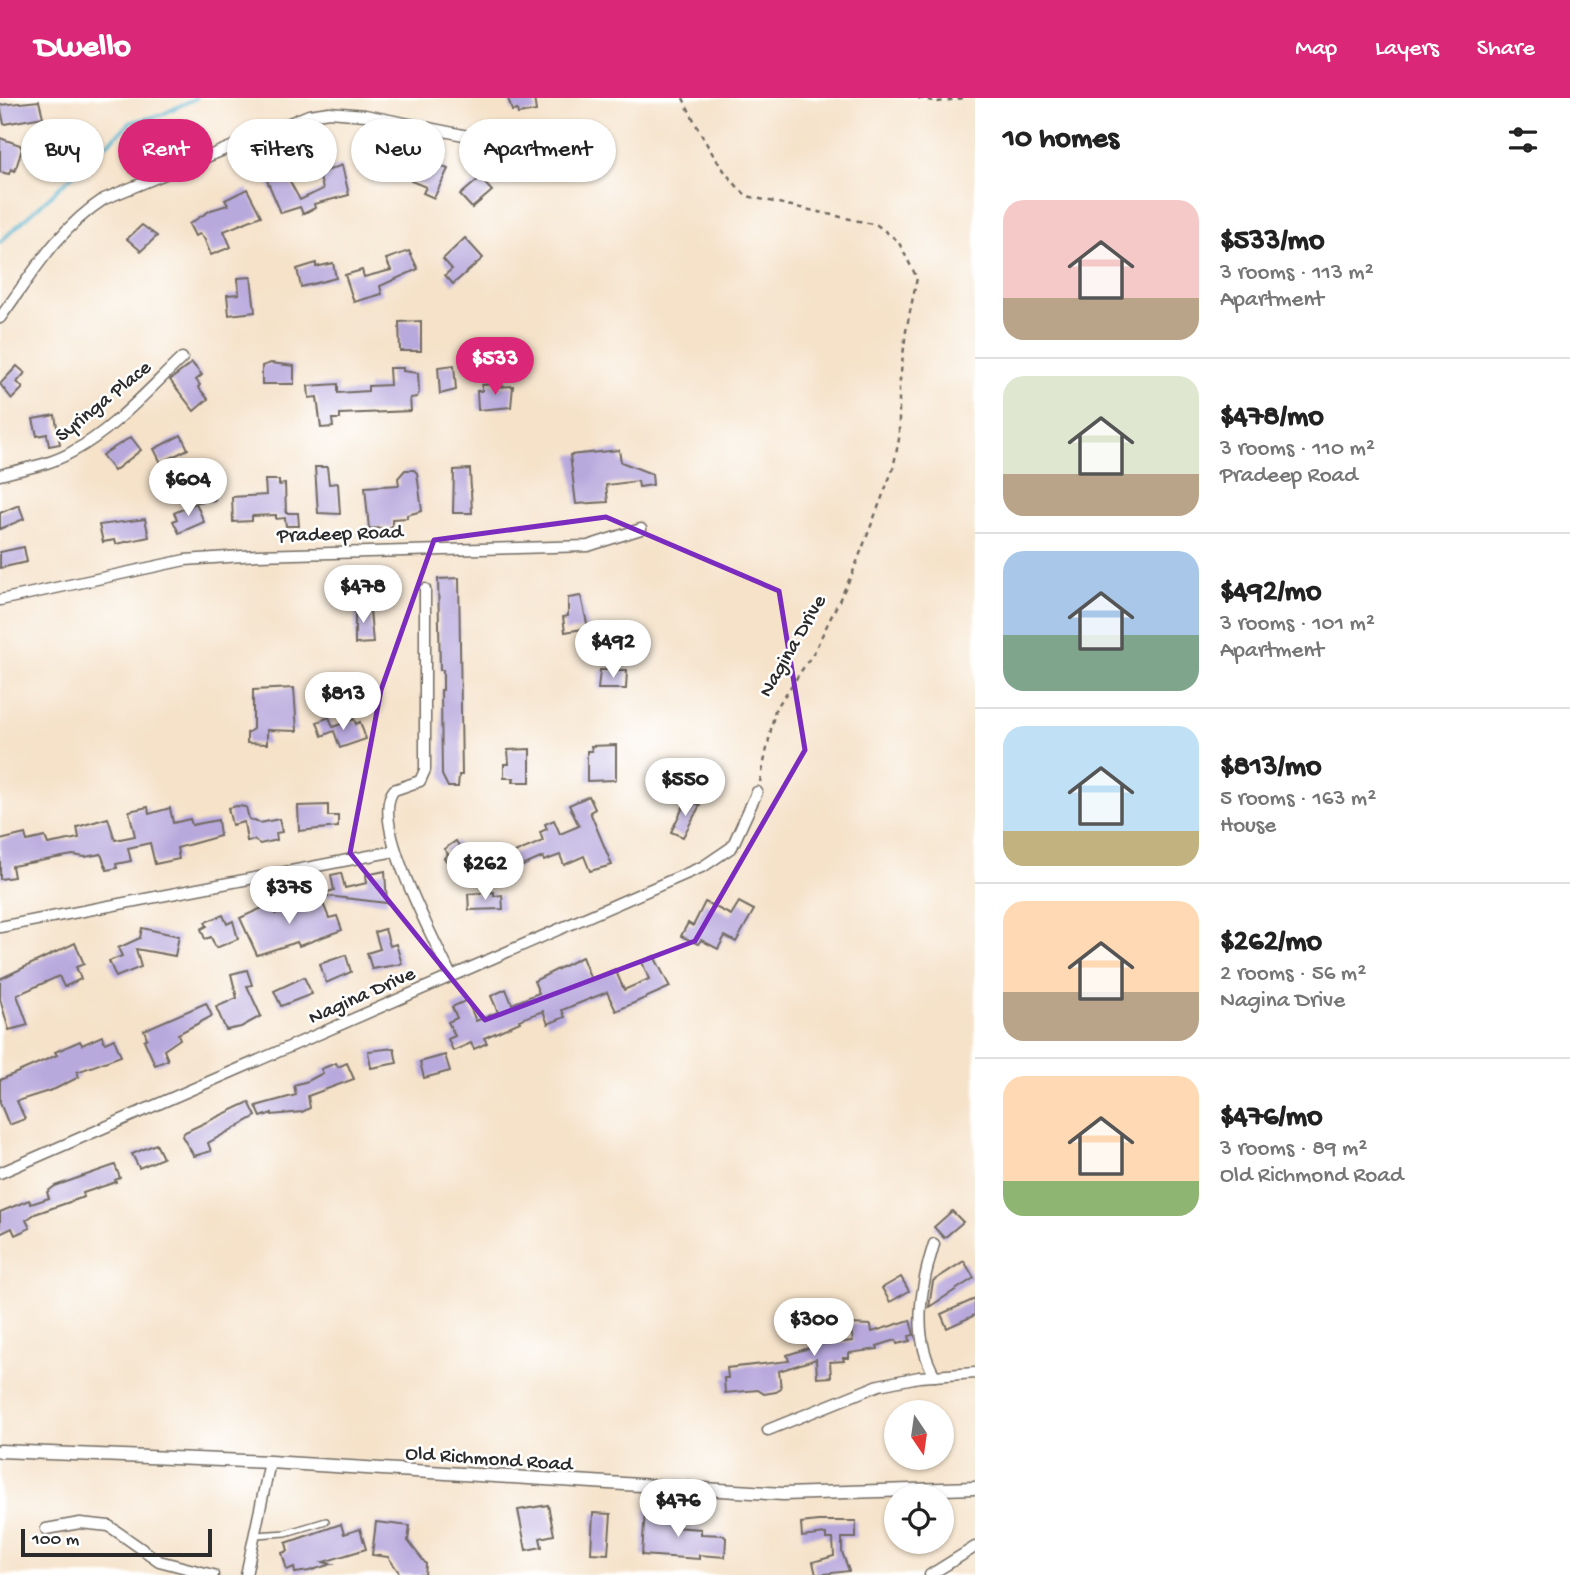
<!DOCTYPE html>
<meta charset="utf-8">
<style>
:root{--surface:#fff;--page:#f2f2f2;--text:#222;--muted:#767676;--line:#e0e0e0;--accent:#db2777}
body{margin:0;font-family:"Gochi Hand",sans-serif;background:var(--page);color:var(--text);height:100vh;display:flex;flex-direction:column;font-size:26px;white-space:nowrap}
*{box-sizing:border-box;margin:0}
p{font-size:23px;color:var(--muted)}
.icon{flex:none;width:38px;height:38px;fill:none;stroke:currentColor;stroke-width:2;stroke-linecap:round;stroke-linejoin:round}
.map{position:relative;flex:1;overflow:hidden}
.panel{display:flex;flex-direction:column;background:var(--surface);width:595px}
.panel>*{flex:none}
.guide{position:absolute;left:21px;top:21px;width:665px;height:63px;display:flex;gap:14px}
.needle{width:46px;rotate:167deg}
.fabs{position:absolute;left:884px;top:1302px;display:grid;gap:14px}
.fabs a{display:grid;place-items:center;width:70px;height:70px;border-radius:50%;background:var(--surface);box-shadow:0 2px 5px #0004;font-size:35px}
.scale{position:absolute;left:21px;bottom:18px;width:191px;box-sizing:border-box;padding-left:7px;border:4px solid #2b2b2b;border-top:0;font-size:19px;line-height:24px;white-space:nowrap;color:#2b2b2b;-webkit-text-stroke:5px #fff;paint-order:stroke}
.price{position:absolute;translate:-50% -60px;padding:0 16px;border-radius:24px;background:#fff;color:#222;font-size:23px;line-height:46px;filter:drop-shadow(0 2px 4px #0008)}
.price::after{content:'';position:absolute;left:50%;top:42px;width:21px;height:16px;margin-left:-10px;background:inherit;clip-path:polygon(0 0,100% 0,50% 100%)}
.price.current{background:var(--accent);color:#fff}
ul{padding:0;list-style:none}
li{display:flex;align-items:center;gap:21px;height:175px;padding:0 28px}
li+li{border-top:2px solid var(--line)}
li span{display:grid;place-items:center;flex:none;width:196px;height:140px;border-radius:21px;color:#555}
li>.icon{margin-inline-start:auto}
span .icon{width:84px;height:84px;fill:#fffc;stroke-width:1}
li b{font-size:30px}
h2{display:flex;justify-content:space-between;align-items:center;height:84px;padding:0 28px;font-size:30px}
.pill{padding:0 24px;border-radius:32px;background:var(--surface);box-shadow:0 2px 5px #0004;font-size:24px;line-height:63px}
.pill.current{background:var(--accent);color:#fff}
header{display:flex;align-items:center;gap:42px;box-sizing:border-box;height:98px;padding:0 35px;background:var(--accent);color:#fff}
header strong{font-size:33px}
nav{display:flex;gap:38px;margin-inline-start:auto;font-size:24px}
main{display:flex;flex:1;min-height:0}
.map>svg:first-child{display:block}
</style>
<header>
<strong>Dwello</strong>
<nav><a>Map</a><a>Layers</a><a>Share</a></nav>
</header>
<main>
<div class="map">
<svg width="975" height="1477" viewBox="0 0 975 1477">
<rect width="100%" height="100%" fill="#fff"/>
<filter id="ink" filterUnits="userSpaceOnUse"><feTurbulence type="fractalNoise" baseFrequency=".0143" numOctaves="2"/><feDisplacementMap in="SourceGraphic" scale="14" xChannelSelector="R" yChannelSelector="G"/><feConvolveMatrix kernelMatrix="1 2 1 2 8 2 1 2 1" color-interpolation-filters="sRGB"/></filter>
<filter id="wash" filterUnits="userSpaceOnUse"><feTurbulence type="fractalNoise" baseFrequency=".00686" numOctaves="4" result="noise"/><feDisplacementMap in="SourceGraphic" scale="28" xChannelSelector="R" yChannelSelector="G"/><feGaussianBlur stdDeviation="1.57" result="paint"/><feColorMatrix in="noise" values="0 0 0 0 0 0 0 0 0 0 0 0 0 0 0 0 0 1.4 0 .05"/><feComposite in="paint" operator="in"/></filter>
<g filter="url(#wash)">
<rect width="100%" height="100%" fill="#f5e2c9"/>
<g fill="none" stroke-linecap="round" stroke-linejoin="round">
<!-- stream -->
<polyline stroke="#50b3cf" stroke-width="3.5" points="0,144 131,24 161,17 196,0"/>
</g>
<g id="blocks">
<!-- building -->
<g fill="#b8a9dd">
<polygon points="508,0 534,0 536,13 518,16 517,12 512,13"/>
<polygon points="39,3 43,19 4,26 0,7"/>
<polygon points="0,40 20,47 22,51 15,73 11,71 9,76 0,74"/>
<polygon points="364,46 413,57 448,71 434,100 423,95 426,89 411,83 414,76 374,69 375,65 361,63"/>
<polygon points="281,67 300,102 323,91 319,76 342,67 349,97 314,106 315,110 303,116 300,109 281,115 266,80 269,74"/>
<polygon points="480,80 492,93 472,110 460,97"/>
<polygon points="247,91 261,118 224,133 231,149 211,157 204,140 200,136 195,138 189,126 211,112 228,107 225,102"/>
<polygon points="142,127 157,138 141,153 127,141"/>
<polygon points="465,140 483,160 453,186 445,177 452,171 443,161"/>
<polygon points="409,153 418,171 380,188 382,196 354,204 345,177 362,172 364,179 391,172 386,161"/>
<polygon points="316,165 316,169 333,165 336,180 301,189 297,171"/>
<polygon points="251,179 255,214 229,217 227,197 239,196 238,180"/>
<polygon points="421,223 421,253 400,253 399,224"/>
<polygon points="192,265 202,277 196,282 200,287 198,289 208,301 194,313 170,282"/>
<polygon points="271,265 294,268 294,286 262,286 262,268"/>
<polygon points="454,267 456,292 440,296 438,269"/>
<polygon points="17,268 25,275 17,284 23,290 12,301 0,286"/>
<polygon points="389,270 403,270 403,273 418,275 419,294 417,299 410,300 411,313 340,316 340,321 332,321 333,329 321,330 317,299 309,300 308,288 338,286 338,295 368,293 368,288 390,287"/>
<polygon points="494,286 495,289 513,288 511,309 478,312 477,293 482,293 482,287"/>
<polygon points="55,317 60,346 49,348 47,336 37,338 33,321"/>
<polygon points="181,337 188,351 161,365 154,351"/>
<polygon points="131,339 141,352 114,373 102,357"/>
<polygon points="619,352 621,364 652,376 653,387 639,389 638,383 606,387 608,404 576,406 570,357"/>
<polygon points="315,369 327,369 329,386 338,385 340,416 318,415"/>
<polygon points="470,371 472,415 453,415 454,372"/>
<polygon points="405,372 414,372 417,375 422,413 407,417 407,420 392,421 392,429 369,431 365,389 399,387 398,380"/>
<polygon points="265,382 279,382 279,387 285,386 286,415 298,415 299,428 286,428 285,420 276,421 276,417 252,418 252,423 233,424 232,399 266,397"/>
<polygon points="196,388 214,389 215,402 197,404"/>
<polygon points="196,405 204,424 179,435 173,423 177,421 174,415"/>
<polygon points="19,407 24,421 0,431 0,415"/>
<polygon points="145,421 149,439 116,446 115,442 103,444 99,427"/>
<polygon points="24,449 27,464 0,470 0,454"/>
<polygon points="459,480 462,677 459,677 458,689 448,689 442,677 441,592 443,592 443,572 440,572 438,481"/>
<polygon points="581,498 588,530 565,534 563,519 568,518 568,500"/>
<polygon points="366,506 367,512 370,512 373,545 355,546 355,507"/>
<polygon points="600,572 627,572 626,591 598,591"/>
<polygon points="294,590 297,633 267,632 267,646 247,645 247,635 253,631 253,592"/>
<polygon points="329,619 333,629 354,621 356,626 360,624 366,641 340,650 334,633 322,638 317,624"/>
<polygon points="616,647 616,682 587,683 587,653 592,653 591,648"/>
<polygon points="530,651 530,684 513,684 514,680 504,680 504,666 509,666 508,652"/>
<polygon points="589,698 595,711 590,714 612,767 590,773 584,758 564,767 560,757 544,763 543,759 511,773 505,759 543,743 540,734 547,731 545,726 554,722 560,736 579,728 569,707"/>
<polygon points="687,701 700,707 683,739 671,734"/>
<polygon points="328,707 328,718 338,718 338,729 299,733 298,708"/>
<polygon points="237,708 246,709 249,721 260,725 279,721 282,734 276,735 277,742 260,746 254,742 247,743 244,724 232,727 228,710"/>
<polygon points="148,709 149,716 170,710 173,725 190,721 192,727 218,722 220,738 177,750 179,761 155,766 150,745 128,750 131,763 116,766 117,770 107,772 101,756 85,759 73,757 12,768 14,779 0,781 0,742 25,736 27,743 45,739 48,746 79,740 77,729 108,720 115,742 135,738 129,713"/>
<polygon points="456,743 473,769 458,779 444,760 448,756 444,751"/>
<polygon points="385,773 387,805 319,797 334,792 331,777 341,775 345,790 367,785 366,777"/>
<polygon points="494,794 494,798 502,797 503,811 469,812 468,796"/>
<polygon points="320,798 329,820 337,818 342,832 299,848 297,844 257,857 240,820 271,806 275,816"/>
<polygon points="705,804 731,817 739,804 754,812 736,844 725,838 718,851 701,842 698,846 681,838 688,825 693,828"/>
<polygon points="223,817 227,826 233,823 238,841 216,850 211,839 205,841 201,831 207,828 205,824"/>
<polygon points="142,830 179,838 175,858 136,851 141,869 116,879 109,863 122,858 118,850 140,840"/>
<polygon points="385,831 390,848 396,846 402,866 372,871 367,855 380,851 375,834"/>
<polygon points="75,845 84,866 76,869 81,881 64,889 59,878 17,897 28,927 9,932 0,901 0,881"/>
<polygon points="346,857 351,874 326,885 320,866"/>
<polygon points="654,858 670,889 616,913 607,894 562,912 565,919 548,926 543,913 519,922 520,924 484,940 487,945 474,951 471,945 453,953 448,941 455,938 448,924 457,920 452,909 467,902 476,923 498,914 491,898 506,891 512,906 539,895 534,883 582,859 591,882 615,871 624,892 649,881 642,864"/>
<polygon points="247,872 252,887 247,888 261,918 241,929 226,932 216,909 237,900 231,876"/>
<polygon points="304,879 312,896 281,908 274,893"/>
<polygon points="206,905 212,918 178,936 180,941 164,952 168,962 155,967 144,942 147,940 144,932"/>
<polygon points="102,938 105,945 114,941 121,958 77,974 79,979 55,991 17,1003 25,1021 9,1027 0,1005 0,982 57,957 55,954 80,943 82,947"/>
<polygon points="394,950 397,965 371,970 368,953"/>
<polygon points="445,957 450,973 424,980 420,964"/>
<polygon points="336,965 338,969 347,965 354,981 308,998 310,1010 302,1014 272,1017 272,1015 261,1019 256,1008 296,997 294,987 308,983 323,975 321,971"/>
<polygon points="249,1004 256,1018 208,1045 211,1053 194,1058 182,1038 185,1034"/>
<polygon points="156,1046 163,1060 139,1070 132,1056"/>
<polygon points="115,1067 120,1080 115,1082 116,1084 83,1095 84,1099 35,1116 26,1122 30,1130 15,1137 12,1130 0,1136 0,1114 29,1102 31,1106 49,1100 47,1094 55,1088"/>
<polygon points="952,1113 963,1124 944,1140 934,1129"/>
<polygon points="964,1163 974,1180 929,1209 933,1183"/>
<polygon points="901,1179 909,1193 890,1204 882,1190"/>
<polygon points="975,1201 975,1217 947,1230 941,1216"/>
<polygon points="910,1222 914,1237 909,1238 910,1243 897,1246 896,1242 877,1248 878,1251 849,1255 849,1260 843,1260 844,1263 830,1264 831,1279 817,1280 816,1261 779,1273 781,1291 776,1294 764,1296 758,1292 725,1295 724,1280 728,1280 727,1270 789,1263 787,1257 821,1246 853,1243 850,1226 871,1227 872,1234"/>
<polygon points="548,1407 554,1437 540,1440 542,1449 526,1452 518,1412"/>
<polygon points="645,1411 674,1413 673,1429 701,1431 701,1436 723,1437 726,1440 725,1459 699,1457 699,1461 642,1457"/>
<polygon points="593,1415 611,1416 608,1456 591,1455"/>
<polygon points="818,1423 856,1423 856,1440 842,1440 842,1454 849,1473 816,1477 813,1464 834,1458 833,1441 826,1441 826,1436 802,1439 801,1425"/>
<polygon points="376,1424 410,1428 408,1443 426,1466 425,1477 401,1477 388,1459 372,1457"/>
<polygon points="341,1426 344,1436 360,1431 366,1451 323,1464 332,1466 309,1473 295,1475 294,1469 287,1472 282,1455 288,1453 286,1445"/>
</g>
</g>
</g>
<g filter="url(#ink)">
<use href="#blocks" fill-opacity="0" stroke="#726b62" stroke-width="2"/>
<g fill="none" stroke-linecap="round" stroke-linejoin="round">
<!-- service casing -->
<g stroke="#726b62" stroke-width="8">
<polyline id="service" points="256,1437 286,1435 326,1423"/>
</g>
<!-- minor casing -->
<g stroke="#726b62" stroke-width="13">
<g id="minor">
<path d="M0,220c32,-44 58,-89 104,-119l205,-84 20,-3 36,3 187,38"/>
<path d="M0,377c24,-7 50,-10 72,-23 41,-22 76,-62 110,-94"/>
<path d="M425,491v181l-5,11 -26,9c-26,30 42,152 57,186"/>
<polyline points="0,502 185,462 257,457 588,448 641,431"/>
<polyline points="0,829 395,753"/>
<polyline points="0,1075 704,768 732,749 757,694"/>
<path d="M934,1146c-13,41 -23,92 1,132"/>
<polyline points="768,1332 879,1287 919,1279 975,1275"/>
<polyline points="46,1431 80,1425 109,1428 159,1463 213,1477"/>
<polyline points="246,1477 270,1364"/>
<polyline points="930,1477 975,1449"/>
</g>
</g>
<!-- tertiary casing -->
<g stroke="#726b62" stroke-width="15">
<polyline id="tertiary" points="0,1353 270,1364 783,1396 975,1390"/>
</g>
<!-- path -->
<g stroke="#726b62" stroke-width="2.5" stroke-dasharray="5 5" stroke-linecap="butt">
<path d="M683,0c17,35 35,72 64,98l130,29 21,16 19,37 -11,53 -7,57v51l-6,30 -40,103 -39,80 -39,58 -15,72"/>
<polyline points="918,0 937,4 965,0"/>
</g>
<!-- service -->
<use href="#service" stroke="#fff" stroke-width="5"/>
<!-- minor -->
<use href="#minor" stroke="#fff" stroke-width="10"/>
<!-- tertiary -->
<use href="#tertiary" stroke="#fff" stroke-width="12"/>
</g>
</g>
<!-- marked area -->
<path fill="none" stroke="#7b2cbf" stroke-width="5" stroke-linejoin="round" d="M606,419l173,74 26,159 -110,191 -210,79 -135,-167 31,-163 53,-150z"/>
<g text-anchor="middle" stroke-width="5" stroke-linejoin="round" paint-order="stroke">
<!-- street labels -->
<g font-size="21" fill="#2b2b2b" stroke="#fff">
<text transform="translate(102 302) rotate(-39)" y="7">Syringa Place</text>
<text transform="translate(340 434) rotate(-2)" y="7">Pradeep Road</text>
<text transform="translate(791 547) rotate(-60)" y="7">Nagina Drive</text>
<text transform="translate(361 896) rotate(-24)" y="7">Nagina Drive</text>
<text transform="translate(489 1359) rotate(4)" y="7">Old Richmond Road</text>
</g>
</g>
</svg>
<div class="fabs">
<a><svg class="needle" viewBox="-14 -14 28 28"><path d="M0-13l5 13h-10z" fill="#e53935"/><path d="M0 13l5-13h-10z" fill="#767676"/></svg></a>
<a><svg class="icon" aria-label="locate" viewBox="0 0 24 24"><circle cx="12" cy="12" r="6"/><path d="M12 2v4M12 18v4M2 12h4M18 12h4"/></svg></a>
</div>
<div class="scale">100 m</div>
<b class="price current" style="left:495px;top:299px">$533</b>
<b class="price" style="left:188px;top:420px">$604</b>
<b class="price" style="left:363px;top:527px">$478</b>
<b class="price" style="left:613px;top:582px">$492</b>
<b class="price" style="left:343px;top:634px">$813</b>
<b class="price" style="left:685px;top:720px">$550</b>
<b class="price" style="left:485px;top:804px">$262</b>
<b class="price" style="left:289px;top:828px">$375</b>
<b class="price" style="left:814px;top:1260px">$300</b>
<b class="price" style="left:678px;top:1441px">$476</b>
<div class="guide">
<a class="pill">Buy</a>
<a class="pill current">Rent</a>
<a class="pill">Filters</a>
<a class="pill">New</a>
<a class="pill">Apartment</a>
</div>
</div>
<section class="panel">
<h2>10 homes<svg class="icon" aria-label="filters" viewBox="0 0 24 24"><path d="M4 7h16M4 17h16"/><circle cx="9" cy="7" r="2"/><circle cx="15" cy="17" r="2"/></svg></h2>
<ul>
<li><span style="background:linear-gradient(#f6c9c9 70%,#b9a48a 0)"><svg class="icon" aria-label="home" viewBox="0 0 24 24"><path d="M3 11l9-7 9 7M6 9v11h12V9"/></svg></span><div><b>$533/mo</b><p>3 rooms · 113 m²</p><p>Apartment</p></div></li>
<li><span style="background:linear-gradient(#dfe7d0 70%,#b9a48a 0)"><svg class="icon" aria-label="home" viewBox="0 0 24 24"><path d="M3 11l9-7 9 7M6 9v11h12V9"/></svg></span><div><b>$478/mo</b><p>3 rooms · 110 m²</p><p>Pradeep Road</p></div></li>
<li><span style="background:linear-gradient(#a9c7e8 60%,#7fa58c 0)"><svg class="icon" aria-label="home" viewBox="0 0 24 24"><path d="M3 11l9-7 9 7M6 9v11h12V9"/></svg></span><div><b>$492/mo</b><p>3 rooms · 101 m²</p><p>Apartment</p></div></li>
<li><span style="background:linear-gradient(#bfe0f5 75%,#c2b280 0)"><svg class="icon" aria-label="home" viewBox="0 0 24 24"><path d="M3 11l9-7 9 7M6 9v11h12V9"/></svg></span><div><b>$813/mo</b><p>5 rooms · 163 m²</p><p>House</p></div></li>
<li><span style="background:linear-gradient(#ffd9b3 65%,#b9a48a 0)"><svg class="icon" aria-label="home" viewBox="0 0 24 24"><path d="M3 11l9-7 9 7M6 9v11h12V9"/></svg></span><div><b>$262/mo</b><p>2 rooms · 56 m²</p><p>Nagina Drive</p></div></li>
<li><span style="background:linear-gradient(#ffd9b3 75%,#8fb573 0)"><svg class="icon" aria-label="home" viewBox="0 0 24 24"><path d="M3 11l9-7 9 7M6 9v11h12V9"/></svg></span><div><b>$476/mo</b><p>3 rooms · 89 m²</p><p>Old Richmond Road</p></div></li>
</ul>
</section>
</main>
